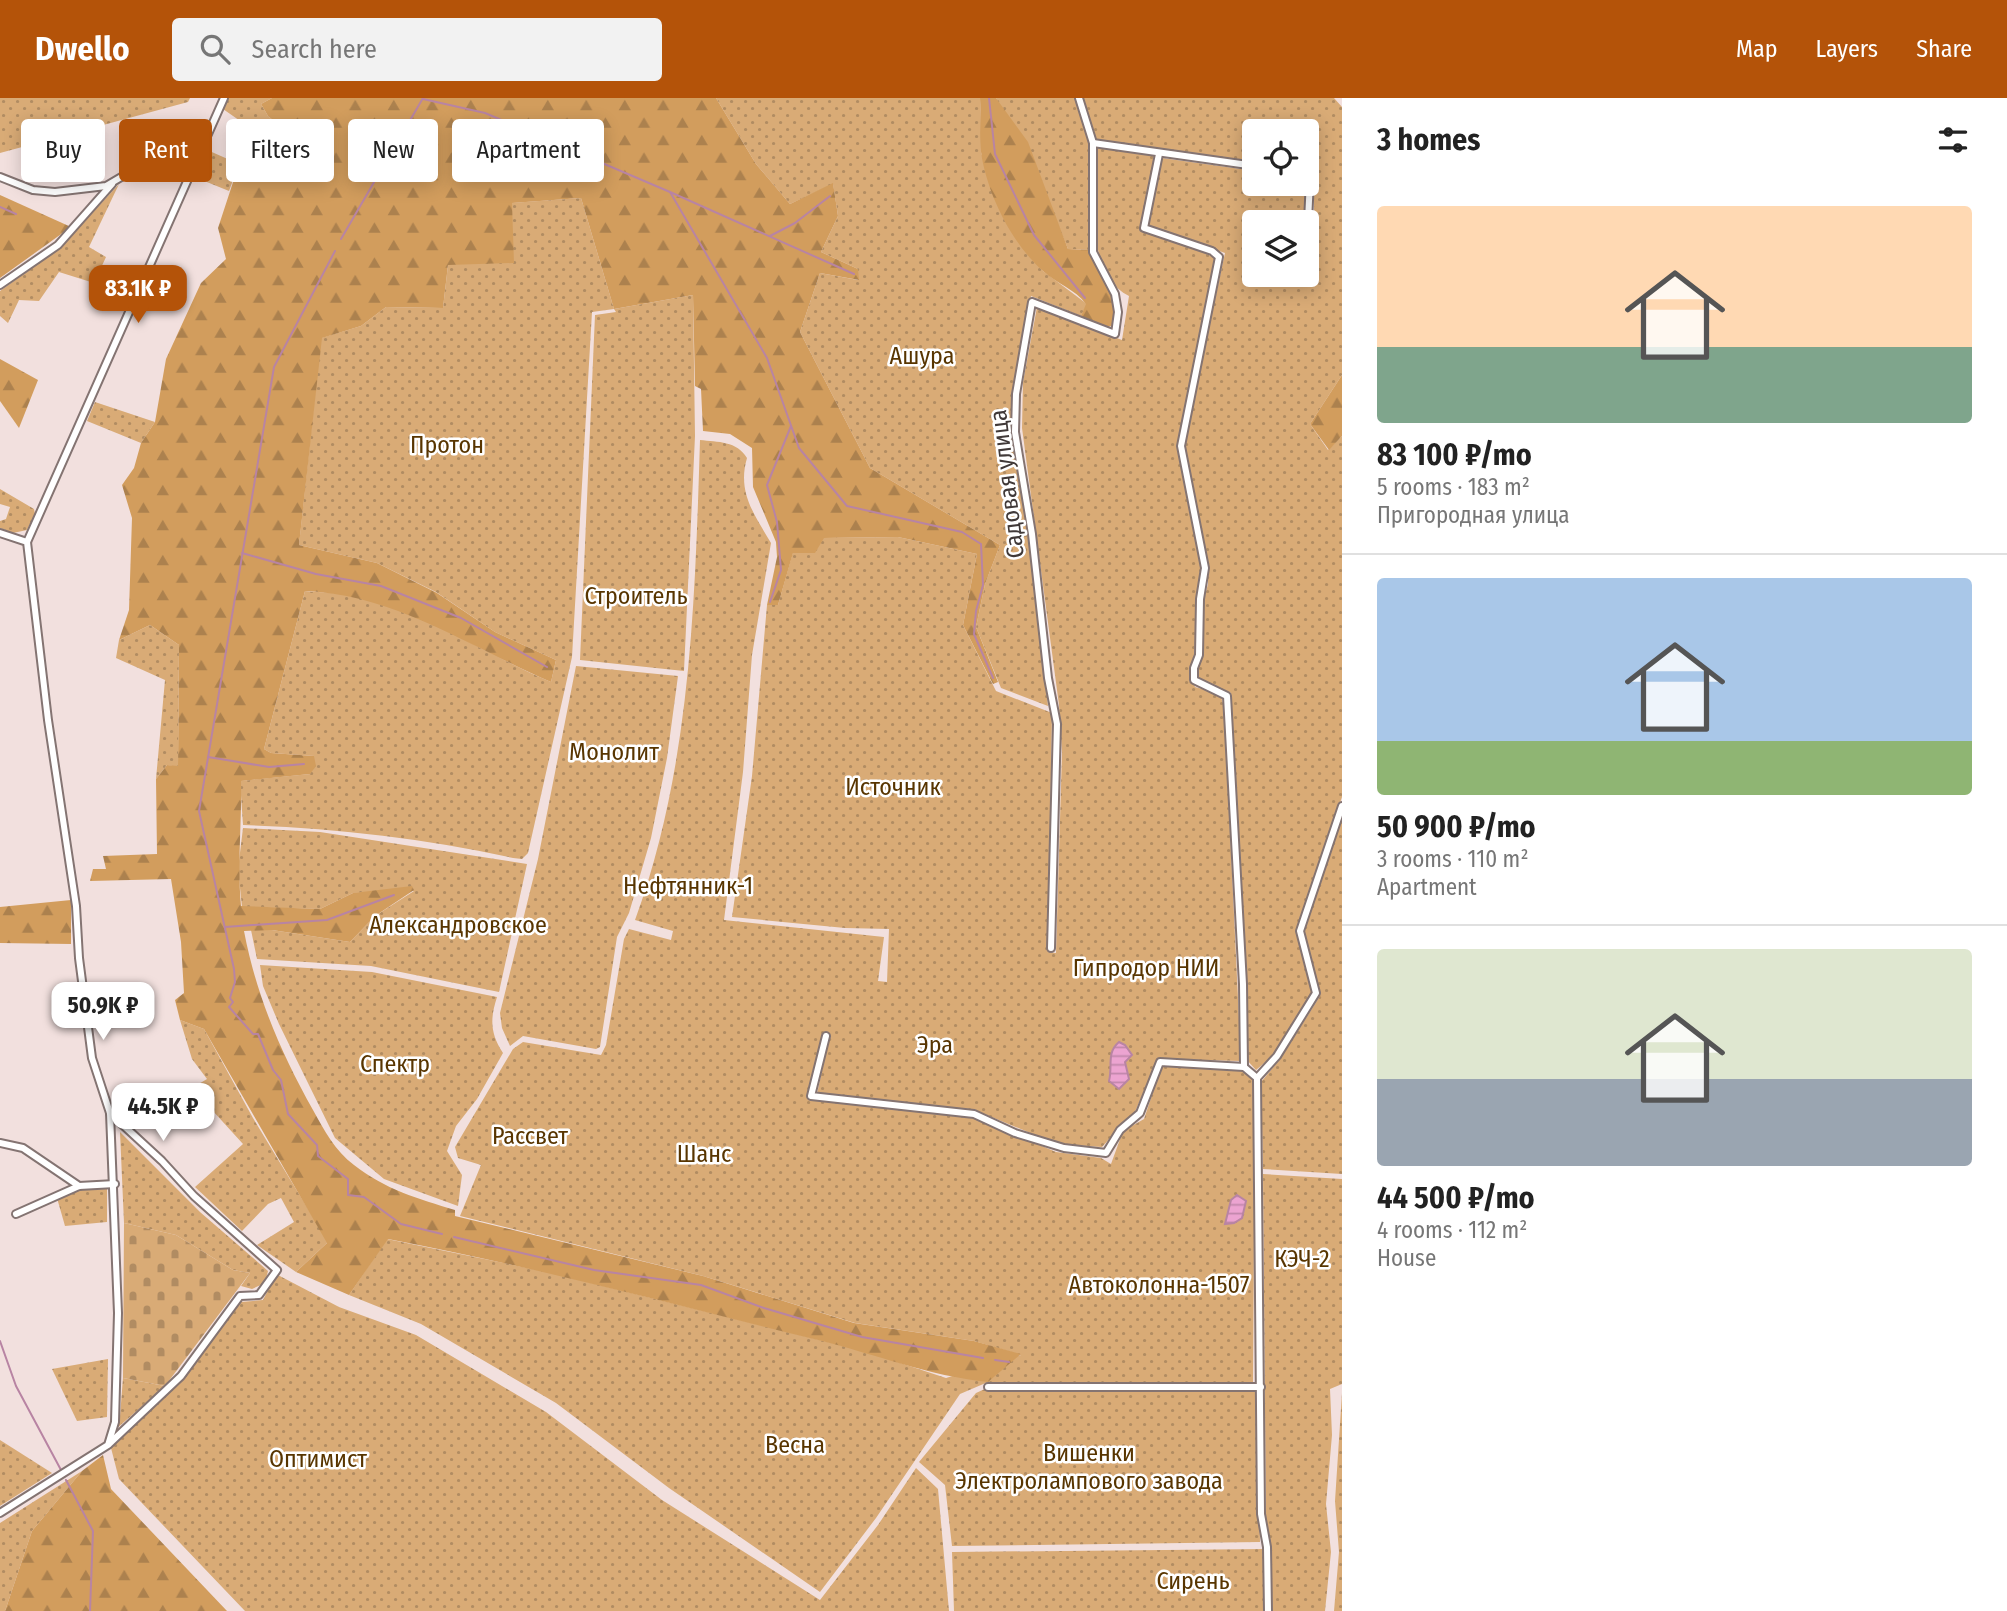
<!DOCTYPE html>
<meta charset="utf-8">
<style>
:root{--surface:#fff;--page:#f2f2f2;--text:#222;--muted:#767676;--line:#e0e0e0;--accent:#b45309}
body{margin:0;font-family:"Fira Sans Condensed",sans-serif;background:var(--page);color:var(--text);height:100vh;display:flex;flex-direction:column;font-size:26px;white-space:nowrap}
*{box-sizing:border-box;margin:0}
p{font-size:23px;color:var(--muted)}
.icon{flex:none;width:38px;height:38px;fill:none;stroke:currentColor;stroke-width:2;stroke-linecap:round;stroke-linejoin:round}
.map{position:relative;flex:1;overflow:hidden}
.side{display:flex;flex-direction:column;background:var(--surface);width:665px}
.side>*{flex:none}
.top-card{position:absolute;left:21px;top:21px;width:665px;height:63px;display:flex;gap:14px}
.tools{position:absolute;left:1242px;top:21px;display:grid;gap:14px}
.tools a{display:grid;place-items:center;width:77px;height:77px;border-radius:7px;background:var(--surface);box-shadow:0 4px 18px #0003;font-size:35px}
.price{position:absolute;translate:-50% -60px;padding:0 16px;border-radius:14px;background:#fff;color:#222;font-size:23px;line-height:46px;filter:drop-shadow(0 2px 4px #0008)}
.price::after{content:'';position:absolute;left:50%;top:42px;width:21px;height:16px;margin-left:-10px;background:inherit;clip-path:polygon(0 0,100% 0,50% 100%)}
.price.current{background:var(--accent);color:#fff}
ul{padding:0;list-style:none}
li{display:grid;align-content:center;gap:14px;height:371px;padding:0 35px}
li+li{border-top:2px solid var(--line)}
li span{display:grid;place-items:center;height:217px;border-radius:7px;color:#555}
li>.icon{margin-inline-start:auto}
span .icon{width:126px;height:126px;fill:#fffc;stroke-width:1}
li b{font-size:30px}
h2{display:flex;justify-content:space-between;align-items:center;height:84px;padding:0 35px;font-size:30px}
.pill{padding:0 24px;border-radius:7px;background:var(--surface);box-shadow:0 4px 18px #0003;font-size:24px;line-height:63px}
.pill.current{background:var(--accent);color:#fff}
header{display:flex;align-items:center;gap:42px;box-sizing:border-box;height:98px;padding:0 35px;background:var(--accent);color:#fff}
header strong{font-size:33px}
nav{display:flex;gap:38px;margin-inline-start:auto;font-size:24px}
.search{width:490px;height:63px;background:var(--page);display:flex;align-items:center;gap:18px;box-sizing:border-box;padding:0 24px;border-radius:7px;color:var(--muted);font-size:26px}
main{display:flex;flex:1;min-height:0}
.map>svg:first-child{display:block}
</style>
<header>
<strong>Dwello</strong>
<div class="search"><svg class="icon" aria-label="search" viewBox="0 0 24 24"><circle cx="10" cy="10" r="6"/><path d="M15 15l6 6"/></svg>Search here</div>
<nav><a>Map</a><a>Layers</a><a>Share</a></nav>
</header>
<main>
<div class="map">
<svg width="1342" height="1513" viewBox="0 0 1342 1513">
<defs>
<pattern id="grass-dots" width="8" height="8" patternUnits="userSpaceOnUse" patternTransform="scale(1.75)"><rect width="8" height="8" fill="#d9ab76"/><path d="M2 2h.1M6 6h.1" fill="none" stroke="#b18c62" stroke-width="1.8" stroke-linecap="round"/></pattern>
<pattern id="forest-firs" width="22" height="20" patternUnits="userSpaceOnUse" patternTransform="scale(1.75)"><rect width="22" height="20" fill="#d29d5d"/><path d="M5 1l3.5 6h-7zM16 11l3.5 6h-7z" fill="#ac814e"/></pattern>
<pattern id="cemetery-stones" width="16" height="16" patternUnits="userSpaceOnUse" patternTransform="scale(1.75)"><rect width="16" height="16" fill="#d9ab76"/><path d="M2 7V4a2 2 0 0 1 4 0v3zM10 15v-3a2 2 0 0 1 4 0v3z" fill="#b18c62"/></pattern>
<pattern id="water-rules" width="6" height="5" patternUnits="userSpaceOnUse" patternTransform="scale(1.75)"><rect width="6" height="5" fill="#eca4d1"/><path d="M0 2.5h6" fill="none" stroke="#c187ab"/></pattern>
</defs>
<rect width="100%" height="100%" fill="#f2e0de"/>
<!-- grass -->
<g fill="url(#grass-dots)">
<polygon points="0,0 190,0 188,4 0,55"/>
<polygon points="228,0 272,0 261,6 268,18 286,33 280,56 265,73 239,66 229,93 192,78 205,51 239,66 256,34 223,11"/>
<polygon points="716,0 980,0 981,55 1015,139 1043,173 1087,206 1081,218 1031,198 1016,288 1014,333 1028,422 1048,608 1001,590 976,529 985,486 1000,447 870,370 800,234 820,175 858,182 858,171 821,154 838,118 833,86 790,106 756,66"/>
<polygon points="996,0 1334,0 1342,9 1342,277 1310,326 1328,352 1342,338 1342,699 1297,833 1313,893 1276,955 1256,972 1246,961 1246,869 1231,595 1200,581 1196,571 1202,556 1203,505 1208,486 1208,464 1183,348 1225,155 1148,128 1162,60 1255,73 1255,86 1306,86 1305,124 1255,124 1255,177 1307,177 1307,131 1314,131 1314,73 1307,72 1307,33 1255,33 1255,65 1095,41 1088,44 1088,152 1068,151 1049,104"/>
<path d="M1095,48l59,10 -12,75 51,15 23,13 -39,186 25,119 -10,113 3,10 25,7 4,12 17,355 -83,-2 -24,55c-15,8 -20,21 -32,33l-45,-3 -75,-31 -165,-19 13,-60h-5l-18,65 171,20 78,33 45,6 10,6 12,-33 21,-12 18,-54 82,5 11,13 -2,300 -265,-1 -28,12 -84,124 -56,74 -151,-104 -113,-85 -135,-79 -72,-29 38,-56 160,33 317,79 82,27 75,-23 -47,-14 -119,-18 -152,-47 -243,-60 21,-51 -23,-7 -3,-11 58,-98 10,-7 78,13 5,-10 18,-106 5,-10 42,11 2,-9 -38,-11c56,-153 60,-319 65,-480 18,2 37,1 47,18 -10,34 7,56 24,85l-19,112 -9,117 -19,148 160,17 -6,44 9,1 2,-53 -44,-1 -113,-11 20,-141 15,-171h11l15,-53 30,-14 75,-1 79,17 -14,71 33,66 56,22 -4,239 8,1 6,-200 -3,-48 -37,-277 1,-46 14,-75 85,33 7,-44c-46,-23 -34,-106 -34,-150z"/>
<polygon points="119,86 89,149 106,159 94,185 59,174 39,203 19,202 8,225 0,218 0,193 60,150"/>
<path d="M581,100l33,111 79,-14 2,141 -11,235 -104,-11 15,-345 21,-3 -2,-3 -22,3 -20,345 -44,196 -6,6 -9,-1c-89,-20 -179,-30 -270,-33l-3,-44 70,-7 4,-18 -43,-3 -7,-4 41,-158c17,2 37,1 54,6 68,17 128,58 192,85l5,-22 -61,-28 -59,-40 -59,-29 -78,-18 22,-207 40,-12 25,-19 57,1 5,-43 63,-62z"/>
<polygon points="95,304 155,324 141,345 87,323"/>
<polygon points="0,391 34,411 35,416 27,432 13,435 0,430 0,423 6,421 10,409 0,406"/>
<polygon points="150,527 179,547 178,669 167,667 156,681 165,582 116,560 119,542"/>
<polygon points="576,568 678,578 667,660 651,740 629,815 617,839 600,949 596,951 523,938 510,948 502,930 500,915 538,761"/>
<polygon points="1342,715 1342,1076 1263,1071 1261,984 1281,960 1320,898 1304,835"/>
<polygon points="243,730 320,734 527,766 499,894 371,868 257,861 251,832 272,832 350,844 375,818 414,793 353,795 320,811 242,809 238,771"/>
<path d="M260,867l112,7 125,25c-7,22 -7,36 6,56l-26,46 -21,27 -9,25 15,24 -4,31 -74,-27 -49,-41 -56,-114 -16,-38z"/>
<polygon points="180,922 204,931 253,1020 328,1144 296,1174 257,1147 294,1124 281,1100 268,1106 242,1133 195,1089 243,1046 192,990 207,981 192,961"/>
<polygon points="120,1034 200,1114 268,1173 265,1185 252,1191 241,1188 250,1175 233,1172 176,1137 124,1125"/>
<polygon points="1263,1076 1342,1081 1342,1286 1330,1291 1332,1337 1326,1406 1331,1454 1325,1513 1271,1513 1272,1453 1266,1429"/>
<polygon points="107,1091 107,1124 65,1128 57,1100 76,1092"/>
<polygon points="276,1176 339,1209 416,1237 546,1314 662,1402 820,1502 878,1427 916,1370 938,1391 949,1513 245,1513 119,1381 111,1350 182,1281 241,1204 263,1202"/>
<polygon points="108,1261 107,1319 77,1323 52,1271"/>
<polygon points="123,1280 165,1288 115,1332 120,1318"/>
<polygon points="987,1290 1257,1291 1260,1444 952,1448 945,1387 919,1364 976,1295"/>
<polygon points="1342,1295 1342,1513 1334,1513 1339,1454 1335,1403"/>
<polygon points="0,1342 52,1375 0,1408"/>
<polygon points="82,1373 32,1433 5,1513 0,1513 0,1425"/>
<polygon points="1264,1451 1265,1513 954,1513 952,1454"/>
</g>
<!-- forest -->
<g fill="url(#forest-firs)">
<path d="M272,0h444l40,66 34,40 43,-21 5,33 -17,36 37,17 1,11 -39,-7 -20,59 70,136 130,77 -15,39 -9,43 22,55 -5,2 -30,-59 14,-71 -79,-17 -74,1 -9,15h-22l-15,52h-11l10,-48 -1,-15 -23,-55 -1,-39 -22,-14 -27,-3 -2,-42 -6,-3 -2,-91 -79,14 -33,-111 -69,5 2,60 -66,2 -5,43 -57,-1 -25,19 -39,12 -23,207 78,18 60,30 58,39 61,28 -5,22c-82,-35 -154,-87 -246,-91l-41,158 7,4 43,3 2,10 -6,8 -69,7c1,42 -4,83 0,125l79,3 33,-16 59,-7 2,4 -39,26 -25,26 -78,-12 -28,1c12,64 37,122 69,179 11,20 22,41 41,55 30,24 65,34 101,45v6l248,60 151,47 120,18 47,13 -33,28c-59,-6 -113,-28 -170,-42 -143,-35 -286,-74 -430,-101l-39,56 -53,-23 31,-29 -123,-214 -24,-9 -5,-20 9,-7 -3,-51 -10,-63 -81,2 3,-12h13l-3,-13 54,-2 -1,-75 11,-14 11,1 1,-121 -29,-20 -31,15 10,-30 3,-92 -10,-33 12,-17 7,-25 14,-21 11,-63 35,-76 25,-24 -8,-31 21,-64 26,7 15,-17 6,-23 -18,-15 -7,-12z"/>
<path d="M980,0h16l32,44 40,107 20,1c12,22 33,50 24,76l-7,1 -24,-11 5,-12c-11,-15 -29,-20 -43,-33 -31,-27 -56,-77 -62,-119 -2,-17 0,-36 -1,-54z"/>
<polygon points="0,97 71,129 0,180"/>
<polygon points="0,261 38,282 19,330 0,303"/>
<polygon points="1342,277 1342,338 1329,352 1310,326"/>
<polygon points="71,802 71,846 0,845 0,809"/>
<polygon points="103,1357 111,1391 227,1513 5,1513 32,1433 82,1373"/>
</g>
<!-- cemetery -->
<polygon fill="url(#cemetery-stones)" points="124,1125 176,1137 233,1172 250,1175 165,1288 123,1280"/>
<!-- water -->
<g fill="url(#water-rules)" stroke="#b884a3" stroke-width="2">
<path d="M1119,944l6,3 7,10 -7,7 4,17 -10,10 -10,-8c4,-15 -3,-28 10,-39z"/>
<polygon points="1237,1097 1246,1103 1242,1120 1234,1125 1225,1126 1231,1102"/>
</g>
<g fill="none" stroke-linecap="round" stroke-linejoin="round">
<!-- stream -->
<g stroke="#b884a3" stroke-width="2">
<polyline points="989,0 995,56 1034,137 1085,200"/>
<polyline points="423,1 485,15 670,94 767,260 799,350 847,408 962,434 981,446 983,487 976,513 974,536 993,580"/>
<polyline points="670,94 854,176"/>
<polyline points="0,109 16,116"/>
<polyline points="770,138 795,125 830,98"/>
<polyline points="341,141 423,0"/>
<polyline points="335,153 274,269 199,713 234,871 235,884 230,900 233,904 229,909 253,936 258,936 273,972 281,982 288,1016 317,1047 318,1058 348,1081 348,1097 364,1099 401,1126 442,1136"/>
<polyline points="242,455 316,476 381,488 461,520 547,569"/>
<polyline points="770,504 781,472 777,424 767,387 791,328"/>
<polyline points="208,659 269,669 304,666"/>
<polyline points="225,829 327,822 394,797"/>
<polyline points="454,1139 594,1172 701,1187 764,1210 862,1239 983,1260"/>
<polyline points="0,1243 16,1288 61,1372"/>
<polyline points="995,1262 1009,1264"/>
<polyline points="66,1382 93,1433 90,1513"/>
</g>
<!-- street casing -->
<g stroke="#847472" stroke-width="10">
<g id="street">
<polyline points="1093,45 1255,68"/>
<polyline points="1159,56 1144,130 1212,153 1219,159 1181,348 1205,470 1200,501 1199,557 1194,570 1194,582 1227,598 1243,886 1244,969"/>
<polyline points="1307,78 1310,82 1308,123"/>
<polyline points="0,79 33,92 55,94 106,88 140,68 206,41"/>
<polyline points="0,187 58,147 112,86"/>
<polyline points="0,435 27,444 48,622 76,808 79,860 92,960 110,1015 118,1215 115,1324 108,1347 0,1415"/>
<polyline points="27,444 224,0"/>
<polyline points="1051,850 1057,626 1048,580 1032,436 1015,334 1016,296 1032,204 1115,236 1118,214 1115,196 1093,154 1093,45 1079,0"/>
<polyline points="826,938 811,998 974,1016 1015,1035 1064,1050 1106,1055 1120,1032 1140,1015 1160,964 1244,969 1257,980 1261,1416 1267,1449 1268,1513"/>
<polyline points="1257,980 1277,958 1316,895 1300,833 1342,708"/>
<polyline points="0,1045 23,1050 79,1088"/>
<polyline points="16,1116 79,1088 115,1086"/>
<polyline points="988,1289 1261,1289"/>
<polyline points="109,1346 181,1278 240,1198 259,1197 277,1172 194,1098 162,1063 110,1015"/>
</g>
</g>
<!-- street -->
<use href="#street" stroke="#fff" stroke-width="6"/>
</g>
<g text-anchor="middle" stroke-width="5" stroke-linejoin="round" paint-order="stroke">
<!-- park labels -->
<g font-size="24" fill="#583500" stroke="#fff">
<text x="922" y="266">Ашура</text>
<text x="447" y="355">Протон</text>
<text x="636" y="506">Строитель</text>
<text x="614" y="662">Монолит</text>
<text x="893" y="697">Источник</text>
<text x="688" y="796">Нефтянник-1</text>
<text x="458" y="835">Александровское</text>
<text x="1146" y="878">Гипродор НИИ</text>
<text x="935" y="955">Эра</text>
<text x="395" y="974">Спектр</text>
<text x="530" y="1046">Рассвет</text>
<text x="704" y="1064">Шанс</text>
<text x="1302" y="1169">КЭЧ-2</text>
<text x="1159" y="1195">Автоколонна-1507</text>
<text x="795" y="1355">Весна</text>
<text x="1089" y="1363">Вишенки<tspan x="1089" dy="28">Электролампового завода</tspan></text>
<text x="318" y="1369">Оптимист</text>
<text x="1193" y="1491">Сирень</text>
</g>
<!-- street labels -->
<g font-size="24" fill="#403938" stroke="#fff">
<text transform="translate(1007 386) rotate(-97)" y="8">Садовая улица</text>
</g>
</g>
</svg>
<div class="tools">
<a><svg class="icon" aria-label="locate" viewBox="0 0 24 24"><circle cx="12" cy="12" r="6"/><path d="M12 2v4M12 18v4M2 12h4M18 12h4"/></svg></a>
<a><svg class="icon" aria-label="layers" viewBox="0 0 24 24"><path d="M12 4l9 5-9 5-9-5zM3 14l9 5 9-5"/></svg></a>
</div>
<b class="price current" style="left:138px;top:227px">83.1K ₽</b>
<b class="price" style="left:103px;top:944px">50.9K ₽</b>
<b class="price" style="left:163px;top:1045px">44.5K ₽</b>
<div class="top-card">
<a class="pill">Buy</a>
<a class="pill current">Rent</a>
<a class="pill">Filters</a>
<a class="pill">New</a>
<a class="pill">Apartment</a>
</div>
</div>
<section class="side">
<h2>3 homes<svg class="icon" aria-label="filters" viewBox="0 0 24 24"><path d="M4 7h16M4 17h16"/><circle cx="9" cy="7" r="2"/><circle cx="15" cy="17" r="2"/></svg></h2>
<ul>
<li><span style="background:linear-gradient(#ffd9b3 65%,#7fa58c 0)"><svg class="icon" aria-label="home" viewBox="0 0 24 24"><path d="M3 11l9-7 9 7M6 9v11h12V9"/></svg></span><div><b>83 100 ₽/mo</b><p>5 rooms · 183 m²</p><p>Пригородная улица</p></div></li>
<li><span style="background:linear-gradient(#a9c7e8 75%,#8fb573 0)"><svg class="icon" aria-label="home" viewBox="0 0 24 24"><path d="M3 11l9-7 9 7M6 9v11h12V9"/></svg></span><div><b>50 900 ₽/mo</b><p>3 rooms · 110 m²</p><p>Apartment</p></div></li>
<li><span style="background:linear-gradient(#dfe7d0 60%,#9aa5b1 0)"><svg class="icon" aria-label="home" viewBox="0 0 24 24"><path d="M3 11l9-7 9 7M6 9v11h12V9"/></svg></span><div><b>44 500 ₽/mo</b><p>4 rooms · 112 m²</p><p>House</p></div></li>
</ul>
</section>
</main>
